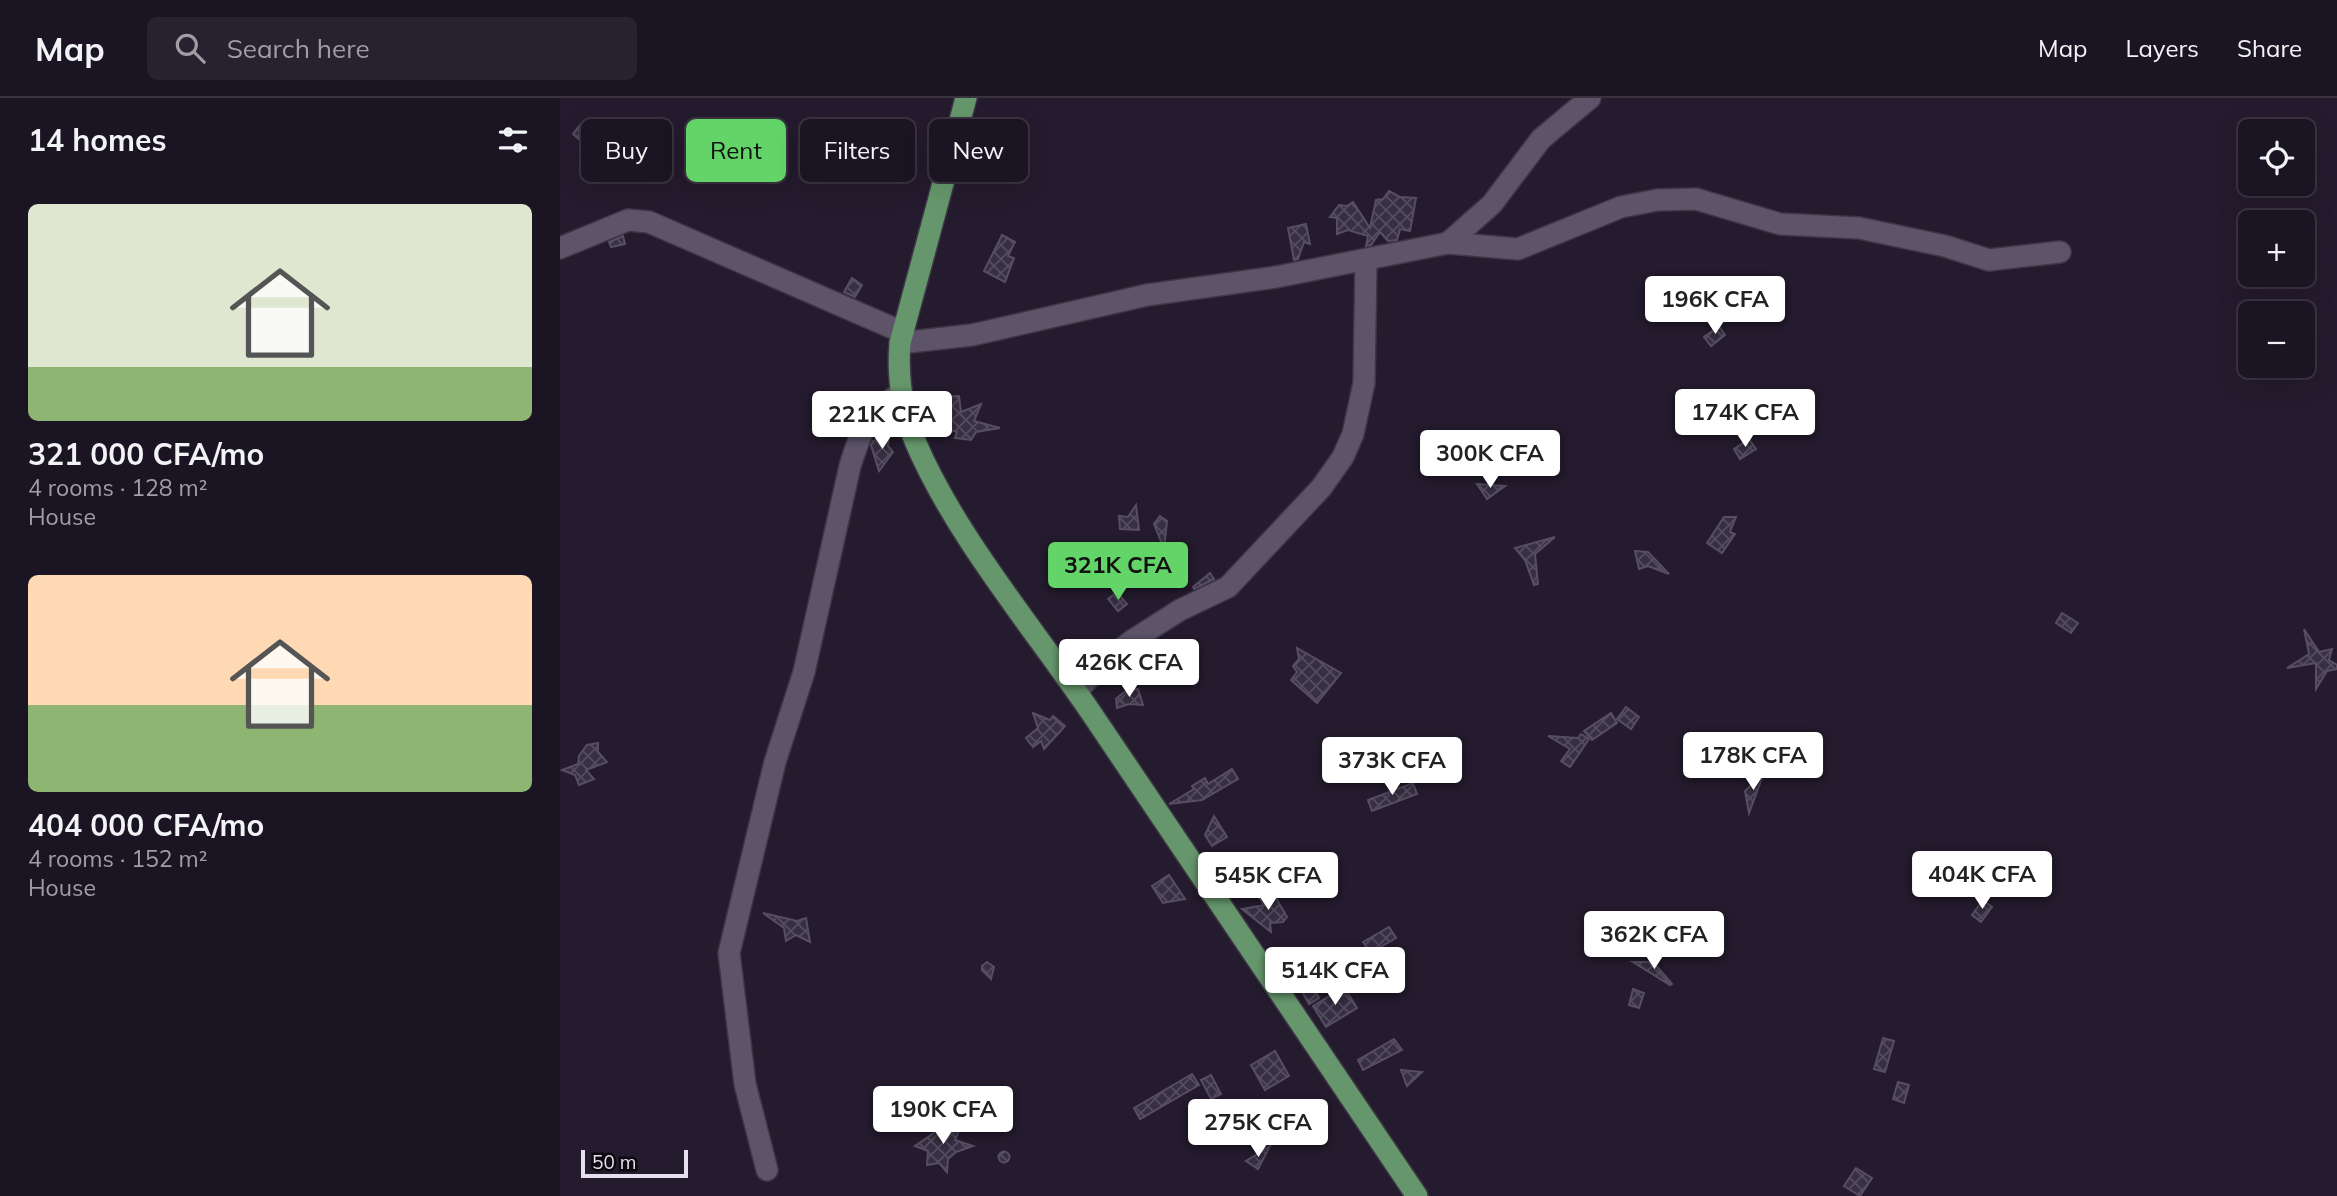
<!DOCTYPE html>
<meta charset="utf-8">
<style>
:root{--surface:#1b1422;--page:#28212f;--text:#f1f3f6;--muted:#a09ea5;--line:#393340;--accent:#63d468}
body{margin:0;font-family:Mulish,sans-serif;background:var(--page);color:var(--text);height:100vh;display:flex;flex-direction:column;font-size:26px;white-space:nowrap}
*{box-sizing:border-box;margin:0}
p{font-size:23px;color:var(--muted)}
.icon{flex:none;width:38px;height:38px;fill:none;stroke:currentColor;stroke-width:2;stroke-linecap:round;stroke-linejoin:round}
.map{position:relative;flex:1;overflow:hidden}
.side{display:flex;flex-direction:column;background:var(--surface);width:560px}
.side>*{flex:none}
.top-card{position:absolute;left:21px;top:21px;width:665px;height:63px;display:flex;gap:14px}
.buttons{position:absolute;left:1678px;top:21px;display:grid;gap:14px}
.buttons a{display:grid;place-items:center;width:77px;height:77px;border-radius:10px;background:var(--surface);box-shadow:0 7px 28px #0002,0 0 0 2px var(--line);font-size:35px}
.scale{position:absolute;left:21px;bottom:18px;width:107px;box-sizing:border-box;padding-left:7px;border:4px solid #e5e0ed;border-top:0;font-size:19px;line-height:24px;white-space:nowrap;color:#e5e0ed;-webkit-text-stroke:5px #0b0810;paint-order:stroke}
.price{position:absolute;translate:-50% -60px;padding:0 16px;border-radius:7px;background:#fff;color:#222;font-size:23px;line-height:46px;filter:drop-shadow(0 2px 4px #0008)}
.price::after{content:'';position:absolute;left:50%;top:42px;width:21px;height:16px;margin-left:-10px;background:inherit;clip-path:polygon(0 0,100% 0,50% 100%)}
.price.selected{background:var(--accent);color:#111}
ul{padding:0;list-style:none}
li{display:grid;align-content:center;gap:14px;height:371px;padding:0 28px}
li span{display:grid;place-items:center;height:217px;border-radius:10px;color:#555}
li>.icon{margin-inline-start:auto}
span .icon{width:126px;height:126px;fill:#fffc;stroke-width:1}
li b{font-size:30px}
h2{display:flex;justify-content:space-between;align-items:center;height:84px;padding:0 28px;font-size:30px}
.chip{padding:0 24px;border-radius:10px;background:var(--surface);box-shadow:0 7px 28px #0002,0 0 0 2px var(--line);font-size:24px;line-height:63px}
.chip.selected{background:var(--accent);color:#111}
header{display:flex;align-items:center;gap:42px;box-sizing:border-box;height:98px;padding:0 35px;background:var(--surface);border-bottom:2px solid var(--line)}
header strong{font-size:33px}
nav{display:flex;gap:38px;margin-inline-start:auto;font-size:24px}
.search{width:490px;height:63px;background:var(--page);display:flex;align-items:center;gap:18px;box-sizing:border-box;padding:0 24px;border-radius:10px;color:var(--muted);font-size:26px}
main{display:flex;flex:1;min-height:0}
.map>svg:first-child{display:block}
</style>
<header>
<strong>Map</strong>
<div class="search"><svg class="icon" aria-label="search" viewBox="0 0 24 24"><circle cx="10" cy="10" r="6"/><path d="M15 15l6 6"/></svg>Search here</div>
<nav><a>Map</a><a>Layers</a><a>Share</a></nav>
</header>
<main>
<section class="side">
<h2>14 homes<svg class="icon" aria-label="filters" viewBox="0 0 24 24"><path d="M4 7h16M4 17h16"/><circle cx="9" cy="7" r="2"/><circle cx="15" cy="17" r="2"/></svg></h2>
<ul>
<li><span style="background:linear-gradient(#dfe7d0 75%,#8fb573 0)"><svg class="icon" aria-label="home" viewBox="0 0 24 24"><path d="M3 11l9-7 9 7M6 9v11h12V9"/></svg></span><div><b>321 000 CFA/mo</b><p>4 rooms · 128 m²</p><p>House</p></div></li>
<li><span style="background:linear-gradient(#ffd9b3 60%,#8fb573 0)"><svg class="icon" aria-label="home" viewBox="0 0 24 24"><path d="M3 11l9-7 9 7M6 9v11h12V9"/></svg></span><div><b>404 000 CFA/mo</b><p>4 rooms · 152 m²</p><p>House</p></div></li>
</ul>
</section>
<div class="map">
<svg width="1777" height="1098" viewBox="0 0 1777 1098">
<defs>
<pattern id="building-cross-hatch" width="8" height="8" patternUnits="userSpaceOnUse" patternTransform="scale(1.75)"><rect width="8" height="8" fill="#372f43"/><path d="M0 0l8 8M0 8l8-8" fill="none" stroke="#544d5e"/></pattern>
</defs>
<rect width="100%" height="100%" fill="#241b2e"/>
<!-- building -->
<g fill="url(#building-cross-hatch)" stroke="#574e63" stroke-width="2">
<polygon points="21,26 30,34 22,44 13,36"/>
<polygon points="829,93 840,99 856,100 850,133 840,131 837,142 828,143 820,134 811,147 806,148 808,138 788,132 777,136 777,120 770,119 779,107 787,108 793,104 810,130 816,102 823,101"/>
<polygon points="746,126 750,146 744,144 738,161 734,162 728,130"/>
<polygon points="442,137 455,144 448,158 454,160 445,184 424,173"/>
<polygon points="63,138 65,146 51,149 49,144"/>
<polygon points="292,180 302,187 295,199 284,194"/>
<polygon points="1159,228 1165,237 1151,248 1144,239"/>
<polygon points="399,298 401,314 421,306 414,323 440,330 416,334 411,342 395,340 397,334 387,331 384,322 374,320 382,299"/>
<polygon points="280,314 282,326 271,333 268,316"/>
<polygon points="329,335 328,348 333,354 319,373 311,347 313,343"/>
<polygon points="1189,341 1196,351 1180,361 1174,351"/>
<polygon points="917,386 945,388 927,401"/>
<polygon points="576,407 579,432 560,431 559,418 568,419"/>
<polygon points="600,418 607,423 604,451 594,426"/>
<polygon points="1164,419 1176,419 1170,434 1175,436 1162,455 1147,445"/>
<polygon points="995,439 975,456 978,486 974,487 965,462 955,450"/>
<polygon points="1075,453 1088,454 1109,476 1088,468 1079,471"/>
<polygon points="650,475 654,481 634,491 633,489"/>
<polygon points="557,494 567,506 558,513 548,501"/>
<polygon points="1502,515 1518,525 1511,535 1496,525"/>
<polygon points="1744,531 1759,554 1772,551 1769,562 1777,567 1777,571 1767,573 1756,591 1756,565 1727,570 1749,556"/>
<polygon points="737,550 781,575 757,605 731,582 737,574 733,568 739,561"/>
<polygon points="578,591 583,607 569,606 557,610 556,601 564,594"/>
<polygon points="1066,609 1079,619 1071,631 1057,621"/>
<polygon points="473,615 490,622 493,618 505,628 484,651 481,643 473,649 466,640 478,630"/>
<polygon points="1051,615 1057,625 1032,642 1024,633"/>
<polygon points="1021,636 1029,641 1010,669 1001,663 1010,651 988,638 1018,640"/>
<polygon points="38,645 38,654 47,664 26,672 34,681 19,687 15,677 2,672 18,666 19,658 27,647"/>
<polygon points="672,671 678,681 642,702 609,706 634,691 632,688 645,680 648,686"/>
<polygon points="1204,675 1189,715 1185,693"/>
<polygon points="853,685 857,696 812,713 808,702"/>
<polygon points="654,718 667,739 652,748 645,737"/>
<polygon points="695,766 696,771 671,777 662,784 659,767"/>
<polygon points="609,777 625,801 603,805 592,788"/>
<polygon points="712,793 727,819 723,824 710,825 711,834 682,811 704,807 700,801"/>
<polygon points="1423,802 1432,809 1421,824 1412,817"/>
<polygon points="203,815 237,823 246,820 250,844 236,837 226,843 224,830"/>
<polygon points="829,829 836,840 810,855 803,844"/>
<polygon points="774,854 780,864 740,885 735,875"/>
<polygon points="427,864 434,869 431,881 422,872 422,868"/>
<polygon points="1073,864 1093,864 1112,886 1110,887"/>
<polygon points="749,882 759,900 749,906 739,888"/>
<polygon points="784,889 797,910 766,929 753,908"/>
<polygon points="1073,891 1084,895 1079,910 1069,907"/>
<polygon points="1323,940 1334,943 1325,974 1314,971"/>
<polygon points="834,941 842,952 803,972 798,962"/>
<polygon points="715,953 729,978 705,992 691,967"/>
<polygon points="841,972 862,974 847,988"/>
<polygon points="632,976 639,987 580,1021 574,1010"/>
<polygon points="651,977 661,996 651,1001 641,982"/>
<polygon points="1338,984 1349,987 1344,1005 1333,1001"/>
<polygon points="412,989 422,990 427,994 422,1017 413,1003 399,1006"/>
<polygon points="405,1018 395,1042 413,1048 396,1054 388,1061 387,1074 379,1065 367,1067 368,1053 355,1048 381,1030 384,1036"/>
<polygon points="710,1048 698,1071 686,1063"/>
<circle cx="444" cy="1059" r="5.5"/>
<polygon points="1296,1070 1312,1080 1300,1098 1284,1088"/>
</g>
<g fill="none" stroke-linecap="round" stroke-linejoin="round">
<!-- minor casing -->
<g stroke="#3d3645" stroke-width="24">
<g id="minor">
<polyline points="888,145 932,106 981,41 1030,0"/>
<polyline points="0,150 68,122 89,124 342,234"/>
<polyline points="340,245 412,237 587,197 716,179 888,145 958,151 1061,109 1097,102 1136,101 1220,126 1299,130 1385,148 1429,162 1500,154"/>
<polyline points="517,593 545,563 573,542 620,512 668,489 761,390 783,359 793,336 804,285 806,162"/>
<path d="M207,1072l-22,-86 -16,-131 46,-191 29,-90 46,-206c12,-37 16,-52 51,-73"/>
</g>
</g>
<!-- major casing -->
<g stroke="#3d3645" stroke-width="24">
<path id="major" d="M406,0l-66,245c-3,34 2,66 15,98 40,95 121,190 179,276 109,159 216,319 323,479"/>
</g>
<!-- minor -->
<use href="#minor" stroke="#5d546a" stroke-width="21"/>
<!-- major -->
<use href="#major" stroke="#66976c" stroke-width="21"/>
</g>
</svg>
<div class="buttons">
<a><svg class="icon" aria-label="locate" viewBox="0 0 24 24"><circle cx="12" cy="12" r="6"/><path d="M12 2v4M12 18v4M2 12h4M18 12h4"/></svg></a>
<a>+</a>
<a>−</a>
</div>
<div class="scale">50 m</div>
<b class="price" style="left:1155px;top:238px">196K CFA</b>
<b class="price" style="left:1185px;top:351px">174K CFA</b>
<b class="price" style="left:322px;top:353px">221K CFA</b>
<b class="price" style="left:930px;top:392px">300K CFA</b>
<b class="price selected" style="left:558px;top:504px">321K CFA</b>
<b class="price" style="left:569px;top:601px">426K CFA</b>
<b class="price" style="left:1193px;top:694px">178K CFA</b>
<b class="price" style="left:832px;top:699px">373K CFA</b>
<b class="price" style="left:1422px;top:813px">404K CFA</b>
<b class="price" style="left:708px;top:814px">545K CFA</b>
<b class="price" style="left:1094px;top:873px">362K CFA</b>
<b class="price" style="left:775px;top:909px">514K CFA</b>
<b class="price" style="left:383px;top:1048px">190K CFA</b>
<b class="price" style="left:698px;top:1061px">275K CFA</b>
<div class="top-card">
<a class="chip">Buy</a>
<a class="chip selected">Rent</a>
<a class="chip">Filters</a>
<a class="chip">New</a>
</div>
</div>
</main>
